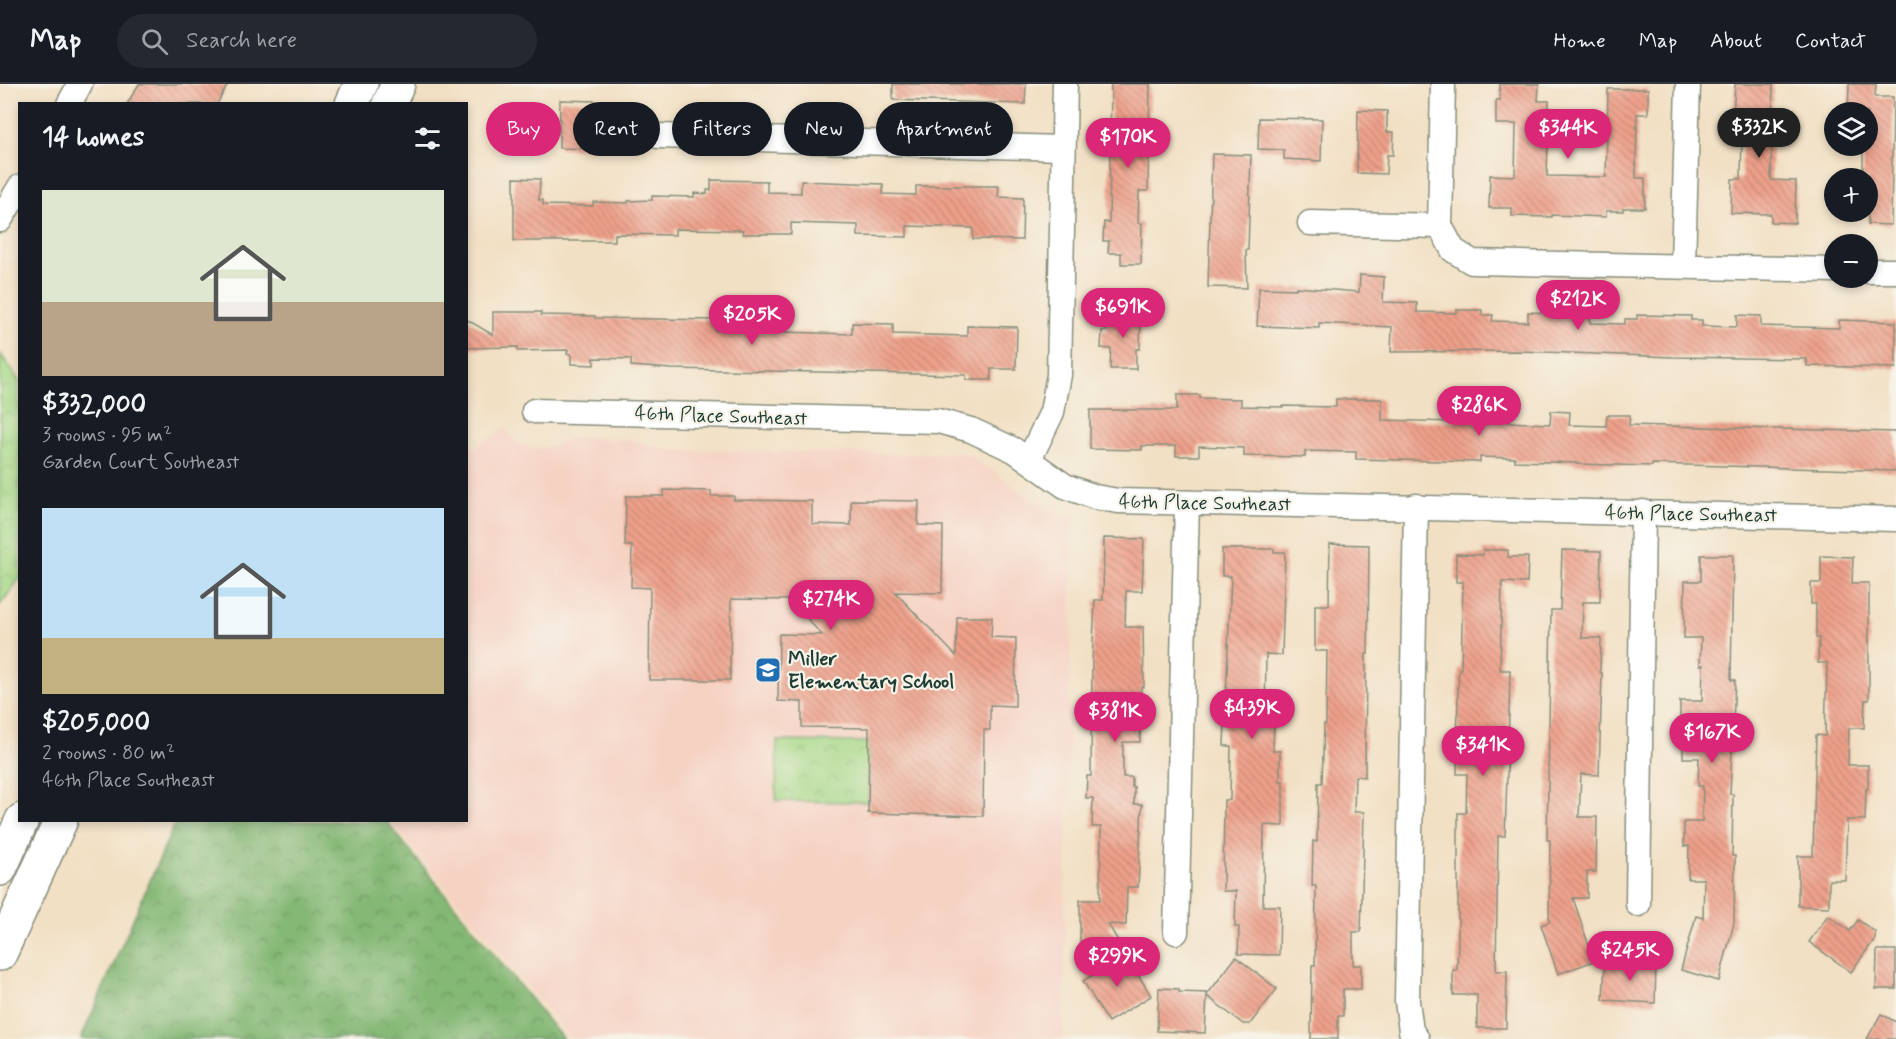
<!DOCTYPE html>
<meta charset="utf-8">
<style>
:root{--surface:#171b24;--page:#242831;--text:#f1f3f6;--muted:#9ea1a6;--line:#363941;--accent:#db2777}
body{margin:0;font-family:Mynerve,sans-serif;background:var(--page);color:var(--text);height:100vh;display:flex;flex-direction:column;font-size:22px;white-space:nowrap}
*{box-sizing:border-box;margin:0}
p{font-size:20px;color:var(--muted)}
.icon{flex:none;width:33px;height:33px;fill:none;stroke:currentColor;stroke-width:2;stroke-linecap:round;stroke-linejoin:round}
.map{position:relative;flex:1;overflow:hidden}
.side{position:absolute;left:18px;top:18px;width:450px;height:720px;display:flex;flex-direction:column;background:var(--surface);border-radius:0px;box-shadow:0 3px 9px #0003}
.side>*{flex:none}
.top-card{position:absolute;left:486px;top:18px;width:570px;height:54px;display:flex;gap:12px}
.controls{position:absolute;left:1824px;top:18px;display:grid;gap:12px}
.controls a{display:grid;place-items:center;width:54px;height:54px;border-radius:50%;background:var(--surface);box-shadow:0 3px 9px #0003;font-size:30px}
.price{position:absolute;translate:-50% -51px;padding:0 14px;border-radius:21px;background:var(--accent);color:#fff;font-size:20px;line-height:39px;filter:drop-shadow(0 2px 3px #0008)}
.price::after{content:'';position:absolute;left:50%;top:36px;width:18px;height:14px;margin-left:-9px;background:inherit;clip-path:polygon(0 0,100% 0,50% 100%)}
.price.selected{background:#222;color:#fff}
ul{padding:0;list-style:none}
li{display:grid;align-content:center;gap:12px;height:318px;padding:0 24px}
li span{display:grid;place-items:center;height:186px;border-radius:0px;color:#555}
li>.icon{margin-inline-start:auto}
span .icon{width:108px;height:108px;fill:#fffc;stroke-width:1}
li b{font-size:26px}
h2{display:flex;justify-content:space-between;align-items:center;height:72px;padding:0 24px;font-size:26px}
.chip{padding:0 21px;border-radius:27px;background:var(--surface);box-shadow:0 3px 9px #0003;font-size:21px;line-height:54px}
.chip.selected{background:var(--accent);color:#fff}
header{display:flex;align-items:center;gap:36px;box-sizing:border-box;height:84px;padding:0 30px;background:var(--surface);border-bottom:2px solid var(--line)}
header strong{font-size:28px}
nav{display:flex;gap:33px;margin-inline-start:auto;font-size:21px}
.search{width:420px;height:54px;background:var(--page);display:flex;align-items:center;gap:15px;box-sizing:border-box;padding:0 21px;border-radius:33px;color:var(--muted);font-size:22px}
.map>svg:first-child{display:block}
</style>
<header>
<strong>Map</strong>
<div class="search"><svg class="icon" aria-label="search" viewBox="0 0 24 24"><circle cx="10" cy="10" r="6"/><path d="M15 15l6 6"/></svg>Search here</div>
<nav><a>Home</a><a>Map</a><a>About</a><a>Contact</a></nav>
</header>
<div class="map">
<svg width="1896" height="955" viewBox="0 0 1896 955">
<defs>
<pattern id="forest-crowns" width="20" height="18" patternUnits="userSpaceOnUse" patternTransform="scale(1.5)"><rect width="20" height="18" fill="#84b874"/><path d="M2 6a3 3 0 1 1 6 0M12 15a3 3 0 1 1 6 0" fill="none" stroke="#6b9760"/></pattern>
<pattern id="park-crowns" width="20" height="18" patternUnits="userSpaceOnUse" patternTransform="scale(1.5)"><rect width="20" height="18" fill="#a6d887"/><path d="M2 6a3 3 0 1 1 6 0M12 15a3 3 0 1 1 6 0" fill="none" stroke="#8eba75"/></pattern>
<pattern id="building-back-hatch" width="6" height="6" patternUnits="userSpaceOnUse" patternTransform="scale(1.5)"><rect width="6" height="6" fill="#efa08a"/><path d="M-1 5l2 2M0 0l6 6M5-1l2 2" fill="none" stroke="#c18472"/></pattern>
</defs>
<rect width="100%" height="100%" fill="#f7f3e8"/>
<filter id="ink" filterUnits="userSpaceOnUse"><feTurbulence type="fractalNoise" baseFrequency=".0167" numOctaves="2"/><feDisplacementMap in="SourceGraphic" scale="12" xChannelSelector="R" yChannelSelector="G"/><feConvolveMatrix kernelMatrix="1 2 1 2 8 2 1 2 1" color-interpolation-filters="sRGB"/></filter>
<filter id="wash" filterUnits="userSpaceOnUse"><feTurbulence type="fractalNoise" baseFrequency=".008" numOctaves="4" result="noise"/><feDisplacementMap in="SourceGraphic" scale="24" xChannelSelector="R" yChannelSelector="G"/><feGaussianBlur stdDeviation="1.35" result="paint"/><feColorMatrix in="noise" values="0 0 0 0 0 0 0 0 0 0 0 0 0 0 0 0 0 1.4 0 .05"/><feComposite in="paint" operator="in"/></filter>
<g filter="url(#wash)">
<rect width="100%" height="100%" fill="#f2e0c4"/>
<!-- built -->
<polygon fill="#f6d2c3" points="505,344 518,359 537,365 552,362 569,354 578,353 634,356 670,366 914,370 962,368 996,389 1028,414 1062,432 1073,435 1063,955 572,955 390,737 466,736 467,363 475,363"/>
<!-- forest -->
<polygon fill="url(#forest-crowns)" stroke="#527a54" stroke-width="1.5" points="176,737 386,737 563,955 81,955"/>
<!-- park -->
<g fill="url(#park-crowns)" stroke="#628a5e" stroke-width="1.5">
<polygon points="0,269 19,297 20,494 0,521"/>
<polygon points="777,657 869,658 868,718 776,717"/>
</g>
<g id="blocks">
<!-- building -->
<g fill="url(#building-back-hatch)">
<polygon points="139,0 228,0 217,20 127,20"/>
<polygon points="893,0 1026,0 1025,20 893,16"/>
<polygon points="1111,0 1150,0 1148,107 1139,107 1138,139 1142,139 1141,180 1121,180 1121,169 1108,169 1109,157 1103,157 1104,138 1109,139"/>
<polygon points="1500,0 1539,0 1538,17 1549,17 1547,92 1606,93 1608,5 1648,5 1648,30 1637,30 1636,94 1645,94 1645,124 1623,124 1623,127 1606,127 1606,133 1552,131 1552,133 1512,132 1512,124 1489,124 1490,91 1515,92 1516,40 1496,40 1496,16 1500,16"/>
<polygon points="1735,0 1773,0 1771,96 1796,97 1795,139 1771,138 1771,130 1731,129 1732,95 1741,95 1742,51 1738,51 1738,32 1733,32"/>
<polygon points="1849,0 1876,0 1875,13 1893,13 1891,141 1868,140 1868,94 1863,94 1863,62 1868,62 1868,28 1848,28"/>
<polygon points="560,16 595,17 594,41 599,41 598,65 559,64"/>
<polygon points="1358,26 1387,27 1387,48 1394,48 1393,71 1387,71 1386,90 1357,89"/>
<polygon points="1259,34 1322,35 1321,77 1284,75 1284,66 1258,65"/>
<polygon points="1212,70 1251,71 1248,166 1246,166 1247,204 1208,203"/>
<polygon points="514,94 540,95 539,116 543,116 543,121 593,122 593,118 628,119 628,117 652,116 652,112 694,113 694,109 707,110 707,106 711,106 711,96 767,97 767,108 801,109 801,97 883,100 883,110 916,111 916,102 999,102 998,113 1023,114 1022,156 973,155 973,144 907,142 907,153 858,152 858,141 791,139 791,150 742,150 743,146 675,145 675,151 615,150 615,157 514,157"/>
<polygon points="1360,191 1384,193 1383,218 1417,219 1417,228 1457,229 1457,226 1482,226 1482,231 1493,231 1492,237 1528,238 1528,228 1590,231 1590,239 1625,240 1625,235 1637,235 1637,231 1691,232 1691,236 1702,236 1702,242 1737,243 1737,231 1761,232 1761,242 1839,244 1839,236 1896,238 1896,284 1807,282 1807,275 1673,273 1519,267 1391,268 1392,243 1319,239 1319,244 1257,242 1259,204 1296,205 1296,203 1359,208"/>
<polygon points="1119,225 1141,225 1140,265 1136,265 1136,285 1110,285 1111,265 1101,264 1102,247 1107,247 1107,235 1119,235"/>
<polygon points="493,228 541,228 541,231 595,232 595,234 715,236 715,246 852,250 852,239 893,240 893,250 967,252 967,242 1017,243 1016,285 991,285 991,296 966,296 966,291 672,285 631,282 631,275 594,274 594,281 571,280 571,270 567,270 568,266 518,267 518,263 466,264 466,235 493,251"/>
<polygon points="1177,311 1200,311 1200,314 1241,315 1241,322 1283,323 1283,322 1336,323 1336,315 1382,315 1382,336 1456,338 1456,321 1510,322 1509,338 1550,340 1551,327 1570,328 1569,341 1606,342 1607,331 1630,331 1629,341 1896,348 1896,387 1652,380 1652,382 1576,380 1576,379 1515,377 1515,374 1480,373 1480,378 1356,375 1356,368 1305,367 1305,373 1244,372 1244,364 1199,362 1199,372 1176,372 1176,362 1142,362 1142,366 1090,365 1090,326 1177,326"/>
<polygon points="664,406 711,407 711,412 734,412 734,416 812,417 812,440 851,441 851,416 919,417 918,441 943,442 942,509 895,508 956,572 957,533 992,533 991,553 1016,554 1015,622 990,621 990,646 984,646 983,732 868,729 869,644 802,643 802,618 778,617 779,550 822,551 790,516 731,515 730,596 649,596 650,504 631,503 632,462 625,462 626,412 664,412"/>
<polygon points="1104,454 1144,455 1142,507 1126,507 1125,543 1143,543 1144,603 1141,603 1140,658 1123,658 1123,693 1132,693 1132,703 1134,703 1134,720 1142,720 1138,803 1127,803 1126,841 1108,840 1124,867 1080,866 1080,816 1100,816 1101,743 1092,743 1093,714 1086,714 1087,692 1091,692 1092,579 1095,516 1103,516"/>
<polygon points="1330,460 1369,461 1368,570 1366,570 1365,693 1355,692 1354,728 1364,728 1361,848 1353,848 1353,881 1361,881 1361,905 1343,905 1343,932 1338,932 1338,955 1311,955 1312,881 1315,881 1316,802 1312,802 1313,757 1317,758 1318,699 1322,699 1324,640 1326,640 1327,567 1315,567 1315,521 1329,521"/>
<polygon points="1222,465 1274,465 1274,468 1285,468 1282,571 1266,570 1265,638 1274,638 1273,667 1280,667 1280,697 1283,697 1283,742 1264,741 1263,822 1280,822 1279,871 1238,870 1239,843 1235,843 1236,807 1223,807 1224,716 1230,716 1231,662 1224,662 1231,492 1222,492"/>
<polygon points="1483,466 1508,466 1508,473 1528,473 1527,499 1502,498 1500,586 1510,586 1509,630 1505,752 1498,752 1496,887 1507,887 1506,944 1477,944 1477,911 1453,911 1453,886 1457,886 1458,857 1458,729 1466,729 1467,690 1457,690 1458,602 1459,585 1461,585 1463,498 1456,498 1456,470 1483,471"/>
<polygon points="1562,466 1601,467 1600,518 1583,518 1582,554 1601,554 1600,588 1602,589 1599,691 1581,690 1579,733 1597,733 1596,788 1587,788 1587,814 1573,814 1594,877 1558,890 1541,841 1549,838 1550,756 1547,756 1551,526 1560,526"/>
<polygon points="1701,471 1733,471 1731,596 1735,596 1730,710 1733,710 1732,772 1735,772 1734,839 1719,897 1681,886 1696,832 1703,834 1704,795 1688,795 1689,762 1684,762 1684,738 1702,738 1703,702 1698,702 1699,674 1683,674 1683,644 1680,644 1680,617 1702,617 1703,581 1700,581 1701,554 1684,554 1685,497 1701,497"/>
<polygon points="1821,472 1853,473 1852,499 1869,499 1869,616 1865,616 1864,644 1849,644 1848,681 1868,681 1868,705 1866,705 1865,736 1847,736 1845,796 1829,796 1829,823 1798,822 1798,772 1813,772 1816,651 1825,652 1827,579 1818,579 1819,554 1816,554 1816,520 1811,520 1811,499 1821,499"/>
<polygon points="1828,831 1850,847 1858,836 1875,848 1875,855 1851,888 1809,858"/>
<polygon points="1877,866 1896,866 1896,905 1876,905"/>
<polygon points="1126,870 1151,912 1108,938 1083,897"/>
<polygon points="1236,873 1277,905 1250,940 1243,940 1207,912 1205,949 1157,947 1159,904 1179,905 1179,908 1207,909 1207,911"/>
<polygon points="1605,877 1656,880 1655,919 1603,916"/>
<polygon points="1881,930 1896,938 1896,955 1867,955"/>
</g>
</g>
</g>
<g filter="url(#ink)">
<use href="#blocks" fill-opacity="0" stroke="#888e7c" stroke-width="1.5"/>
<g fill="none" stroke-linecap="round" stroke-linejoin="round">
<!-- street casing -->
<g stroke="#888e7c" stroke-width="27">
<g id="street">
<polyline points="69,20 80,0"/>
<polyline points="658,52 1063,64"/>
<polyline points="0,136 20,103"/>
<polyline points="1310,139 1440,142"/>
<polyline points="1440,142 1453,166 1472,178 1834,186"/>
<polyline points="1440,142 1443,0"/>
<polyline points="1683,182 1688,0"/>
<polyline points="1868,187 1896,187"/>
<polyline points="534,327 938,337 971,346 1014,366 1065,402 1095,413 1118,417 1896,435"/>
<polyline points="1029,376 1052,328 1059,291 1065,0"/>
<polyline points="1416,422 1407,917 1411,947 1417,955"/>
<polyline points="1638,820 1643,428"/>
<polyline points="1176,848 1187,419"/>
</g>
</g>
<!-- highway casing -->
<g stroke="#888e7c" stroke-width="36">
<g id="highway">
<polyline points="352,20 361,0"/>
<polyline points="389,20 398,0"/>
<polyline points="0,785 22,736"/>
<polyline points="0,870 61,736"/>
</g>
</g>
<!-- street -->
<use href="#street" stroke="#fff" stroke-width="24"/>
<!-- highway -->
<use href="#highway" stroke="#fff" stroke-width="33"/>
</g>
</g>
<!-- icons -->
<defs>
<g id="school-square" transform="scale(1.35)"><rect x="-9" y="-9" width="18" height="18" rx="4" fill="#1f6fb2" stroke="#f7f3e8"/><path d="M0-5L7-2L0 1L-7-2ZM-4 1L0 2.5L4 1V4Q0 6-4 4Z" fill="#fff"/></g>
</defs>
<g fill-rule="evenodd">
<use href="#school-square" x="768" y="586"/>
</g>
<g text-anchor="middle" stroke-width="4.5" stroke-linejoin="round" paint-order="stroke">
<!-- street labels -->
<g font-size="20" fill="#1f3d34" stroke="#f7f3e8">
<text transform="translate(721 331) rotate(2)" y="7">46th Place Southeast</text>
<text transform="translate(1205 418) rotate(1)" y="7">46th Place Southeast</text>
<text transform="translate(1691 429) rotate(1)" y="7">46th Place Southeast</text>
</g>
<!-- poi labels -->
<g font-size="20" font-weight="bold" fill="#1f3d34" stroke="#f7f3e8" text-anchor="start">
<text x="788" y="581">Miller<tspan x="788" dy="23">Elementary School</tspan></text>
</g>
</g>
</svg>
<div class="controls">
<a><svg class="icon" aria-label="layers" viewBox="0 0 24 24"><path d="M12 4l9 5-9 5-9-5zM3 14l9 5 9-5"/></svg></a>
<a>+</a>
<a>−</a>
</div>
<b class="price selected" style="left:1759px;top:75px">$332K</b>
<b class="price" style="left:1568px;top:76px">$344K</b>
<b class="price" style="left:1128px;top:85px">$170K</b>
<b class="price" style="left:1578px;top:247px">$212K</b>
<b class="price" style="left:1123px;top:255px">$691K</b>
<b class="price" style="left:752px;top:262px">$205K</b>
<b class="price" style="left:1479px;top:353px">$286K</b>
<b class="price" style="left:831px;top:547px">$274K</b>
<b class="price" style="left:1252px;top:656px">$439K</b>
<b class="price" style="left:1115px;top:659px">$381K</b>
<b class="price" style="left:1712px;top:680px">$167K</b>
<b class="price" style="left:1483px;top:693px">$341K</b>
<b class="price" style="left:1630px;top:898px">$245K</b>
<b class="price" style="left:1117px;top:904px">$299K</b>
<div class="top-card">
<a class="chip selected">Buy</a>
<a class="chip">Rent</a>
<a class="chip">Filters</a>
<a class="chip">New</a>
<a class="chip">Apartment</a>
</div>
<section class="side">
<h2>14 homes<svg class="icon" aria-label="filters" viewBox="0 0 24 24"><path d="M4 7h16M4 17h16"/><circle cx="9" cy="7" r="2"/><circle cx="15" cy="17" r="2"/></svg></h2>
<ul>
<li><span style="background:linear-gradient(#dfe7d0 60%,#b9a48a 0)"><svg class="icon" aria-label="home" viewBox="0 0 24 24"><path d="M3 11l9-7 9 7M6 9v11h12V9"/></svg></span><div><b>$332,000</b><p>3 rooms · 95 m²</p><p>Garden Court Southeast</p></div></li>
<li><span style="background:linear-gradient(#bfe0f5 70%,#c2b280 0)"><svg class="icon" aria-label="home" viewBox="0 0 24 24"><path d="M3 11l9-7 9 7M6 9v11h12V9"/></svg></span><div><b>$205,000</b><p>2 rooms · 80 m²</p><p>46th Place Southeast</p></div></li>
</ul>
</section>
</div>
